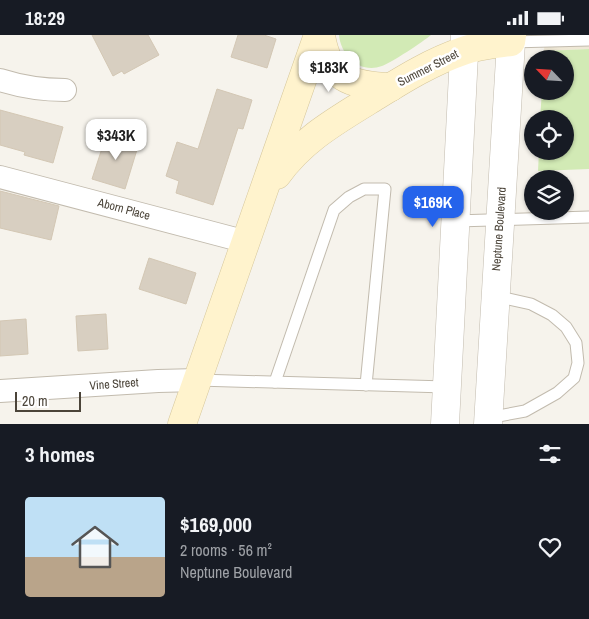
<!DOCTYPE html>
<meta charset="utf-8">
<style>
:root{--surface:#171b24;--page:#20242c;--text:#f1f3f6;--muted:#9ea1a6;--accent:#2563eb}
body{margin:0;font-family:"Archivo Narrow",sans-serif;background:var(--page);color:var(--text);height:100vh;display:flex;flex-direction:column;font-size:19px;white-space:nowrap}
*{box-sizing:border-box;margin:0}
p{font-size:16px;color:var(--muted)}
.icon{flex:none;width:28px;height:28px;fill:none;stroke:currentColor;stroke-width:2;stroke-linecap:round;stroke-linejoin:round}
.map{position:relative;height:389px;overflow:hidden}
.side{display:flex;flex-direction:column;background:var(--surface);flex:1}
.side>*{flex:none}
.needle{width:32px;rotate:295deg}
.controls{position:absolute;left:524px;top:15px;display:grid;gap:10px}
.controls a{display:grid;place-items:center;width:50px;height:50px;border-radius:50%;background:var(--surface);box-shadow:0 1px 4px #0004;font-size:25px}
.scale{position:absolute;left:15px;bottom:12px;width:66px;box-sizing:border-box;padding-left:5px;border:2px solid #4b4439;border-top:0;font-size:14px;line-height:18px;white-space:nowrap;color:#4b4439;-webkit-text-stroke:4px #fff;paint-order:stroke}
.price{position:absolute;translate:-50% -42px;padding:0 11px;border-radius:10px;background:#fff;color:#222;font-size:16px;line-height:32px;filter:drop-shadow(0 1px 2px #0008)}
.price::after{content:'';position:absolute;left:50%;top:30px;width:15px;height:11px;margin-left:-8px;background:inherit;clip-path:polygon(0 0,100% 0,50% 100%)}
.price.current{background:var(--accent);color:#fff}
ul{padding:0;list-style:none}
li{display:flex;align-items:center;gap:15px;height:125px;padding:0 25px}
li span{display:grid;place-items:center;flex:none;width:140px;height:100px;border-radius:5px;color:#555}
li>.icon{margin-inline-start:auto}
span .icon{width:60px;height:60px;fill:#fffc;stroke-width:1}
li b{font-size:21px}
h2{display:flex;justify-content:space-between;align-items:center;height:60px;padding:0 25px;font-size:21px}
.status{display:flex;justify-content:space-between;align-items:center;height:35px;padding:0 25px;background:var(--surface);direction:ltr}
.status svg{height:14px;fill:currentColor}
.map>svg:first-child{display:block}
</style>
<div class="status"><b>18:29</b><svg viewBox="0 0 49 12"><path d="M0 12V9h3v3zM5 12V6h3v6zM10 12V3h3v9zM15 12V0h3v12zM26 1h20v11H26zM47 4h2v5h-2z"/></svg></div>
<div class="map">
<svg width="589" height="389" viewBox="0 0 589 389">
<rect width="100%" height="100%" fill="#f6f3ec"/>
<!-- education -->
<polygon fill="#efe8d6" points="545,0 589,0 589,14 544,16"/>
<!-- green -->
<g fill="#d2eab5">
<path d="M339,0h92c-7,6 -40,28 -49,31 -22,8 -41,-10 -43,-31z"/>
<polygon points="589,14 589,134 538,136 539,116 565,116 565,84 540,84 542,56 565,56 565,24 544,24 544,16"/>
</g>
<!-- building -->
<g fill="#d8cfc1" stroke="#d3c7b4">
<polygon points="92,0 148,0 159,20 124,39 122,36 113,41"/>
<polygon points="238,0 264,0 276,4 267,33 231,22"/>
<polygon points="217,54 252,65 243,94 238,93 213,170 176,158 179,146 166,141 177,107 198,114"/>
<polygon points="0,75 63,92 53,128 24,120 25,117 0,110"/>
<polygon points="107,98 139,108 125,154 92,144"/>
<polygon points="0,156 59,171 51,205 0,193"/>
<polygon points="149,223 196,238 186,269 139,254"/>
<polygon points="106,279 108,314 78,316 76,281"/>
<polygon points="26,284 28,319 0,321 0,286"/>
</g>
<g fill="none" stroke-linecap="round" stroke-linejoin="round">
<!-- service casing -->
<g stroke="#c2bbae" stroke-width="13">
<g id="service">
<polyline points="511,7 589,5"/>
<polyline points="456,186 589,182"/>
<polyline points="198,345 446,352"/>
<polyline points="275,347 334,175 349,162 364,154 385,154 366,350"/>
<polyline points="488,383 525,376 557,358 574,343 578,328 576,308 566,292 552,280 531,269 495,261"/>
</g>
</g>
<!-- minor casing -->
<g stroke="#c2bbae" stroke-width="24">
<g id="minor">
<path d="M0,45c22,7 41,10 65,10"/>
<polyline points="0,142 247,207"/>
<polyline points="0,356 158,346 198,345"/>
</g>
</g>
<!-- tertiary casing -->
<g stroke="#c2bbae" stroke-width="29">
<g id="tertiary">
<polyline points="445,389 465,0"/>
<polyline points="488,389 511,7"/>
</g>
</g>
<!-- secondary casing -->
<g stroke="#d6c79b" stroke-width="29">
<g id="secondary">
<path d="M321,0c6,43 30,51 70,52"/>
<path d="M277,140c24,-34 57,-53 91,-74 31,-19 60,-38 95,-50 15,-6 32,-7 48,-9l1,-7"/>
<polyline points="182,389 318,0"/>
</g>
</g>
<!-- service -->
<use href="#service" stroke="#fff" stroke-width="11"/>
<!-- minor -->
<use href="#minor" stroke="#fff" stroke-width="22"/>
<!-- tertiary -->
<use href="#tertiary" stroke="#fff" stroke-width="28"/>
<!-- secondary -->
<use href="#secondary" stroke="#fff3cd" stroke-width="28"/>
</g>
<g text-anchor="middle" stroke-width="5" stroke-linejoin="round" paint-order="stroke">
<!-- street labels -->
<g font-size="12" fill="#4b4439" stroke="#fff">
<text transform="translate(428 33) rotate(-27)" y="4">Summer Street</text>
<text transform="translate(124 174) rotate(15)" y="4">Aborn Place</text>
<text transform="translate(499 194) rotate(-86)" y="4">Neptune Boulevard</text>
<text transform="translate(114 349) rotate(-4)" y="4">Vine Street</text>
</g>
</g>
</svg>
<div class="controls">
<a><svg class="needle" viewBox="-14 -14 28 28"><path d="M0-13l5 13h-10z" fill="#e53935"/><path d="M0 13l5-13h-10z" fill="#9ea1a6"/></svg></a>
<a><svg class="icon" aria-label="locate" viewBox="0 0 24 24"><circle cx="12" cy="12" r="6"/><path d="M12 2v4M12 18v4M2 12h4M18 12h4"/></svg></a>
<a><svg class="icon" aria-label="layers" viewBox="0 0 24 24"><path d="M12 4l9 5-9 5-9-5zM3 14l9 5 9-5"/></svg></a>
</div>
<div class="scale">20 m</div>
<b class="price" style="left:329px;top:58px">$183K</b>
<b class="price" style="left:116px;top:126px">$343K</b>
<b class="price current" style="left:433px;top:193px">$169K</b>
</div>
<section class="side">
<h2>3 homes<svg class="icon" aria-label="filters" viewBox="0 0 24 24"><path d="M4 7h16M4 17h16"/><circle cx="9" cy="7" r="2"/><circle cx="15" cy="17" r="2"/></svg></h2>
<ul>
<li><span style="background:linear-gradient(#bfe0f5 60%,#b9a48a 0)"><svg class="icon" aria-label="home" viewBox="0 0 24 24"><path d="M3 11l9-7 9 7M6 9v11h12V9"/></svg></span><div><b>$169,000</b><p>2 rooms · 56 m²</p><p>Neptune Boulevard</p></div><svg class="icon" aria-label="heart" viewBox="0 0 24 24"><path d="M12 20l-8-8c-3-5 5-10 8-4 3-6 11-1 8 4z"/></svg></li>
</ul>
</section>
